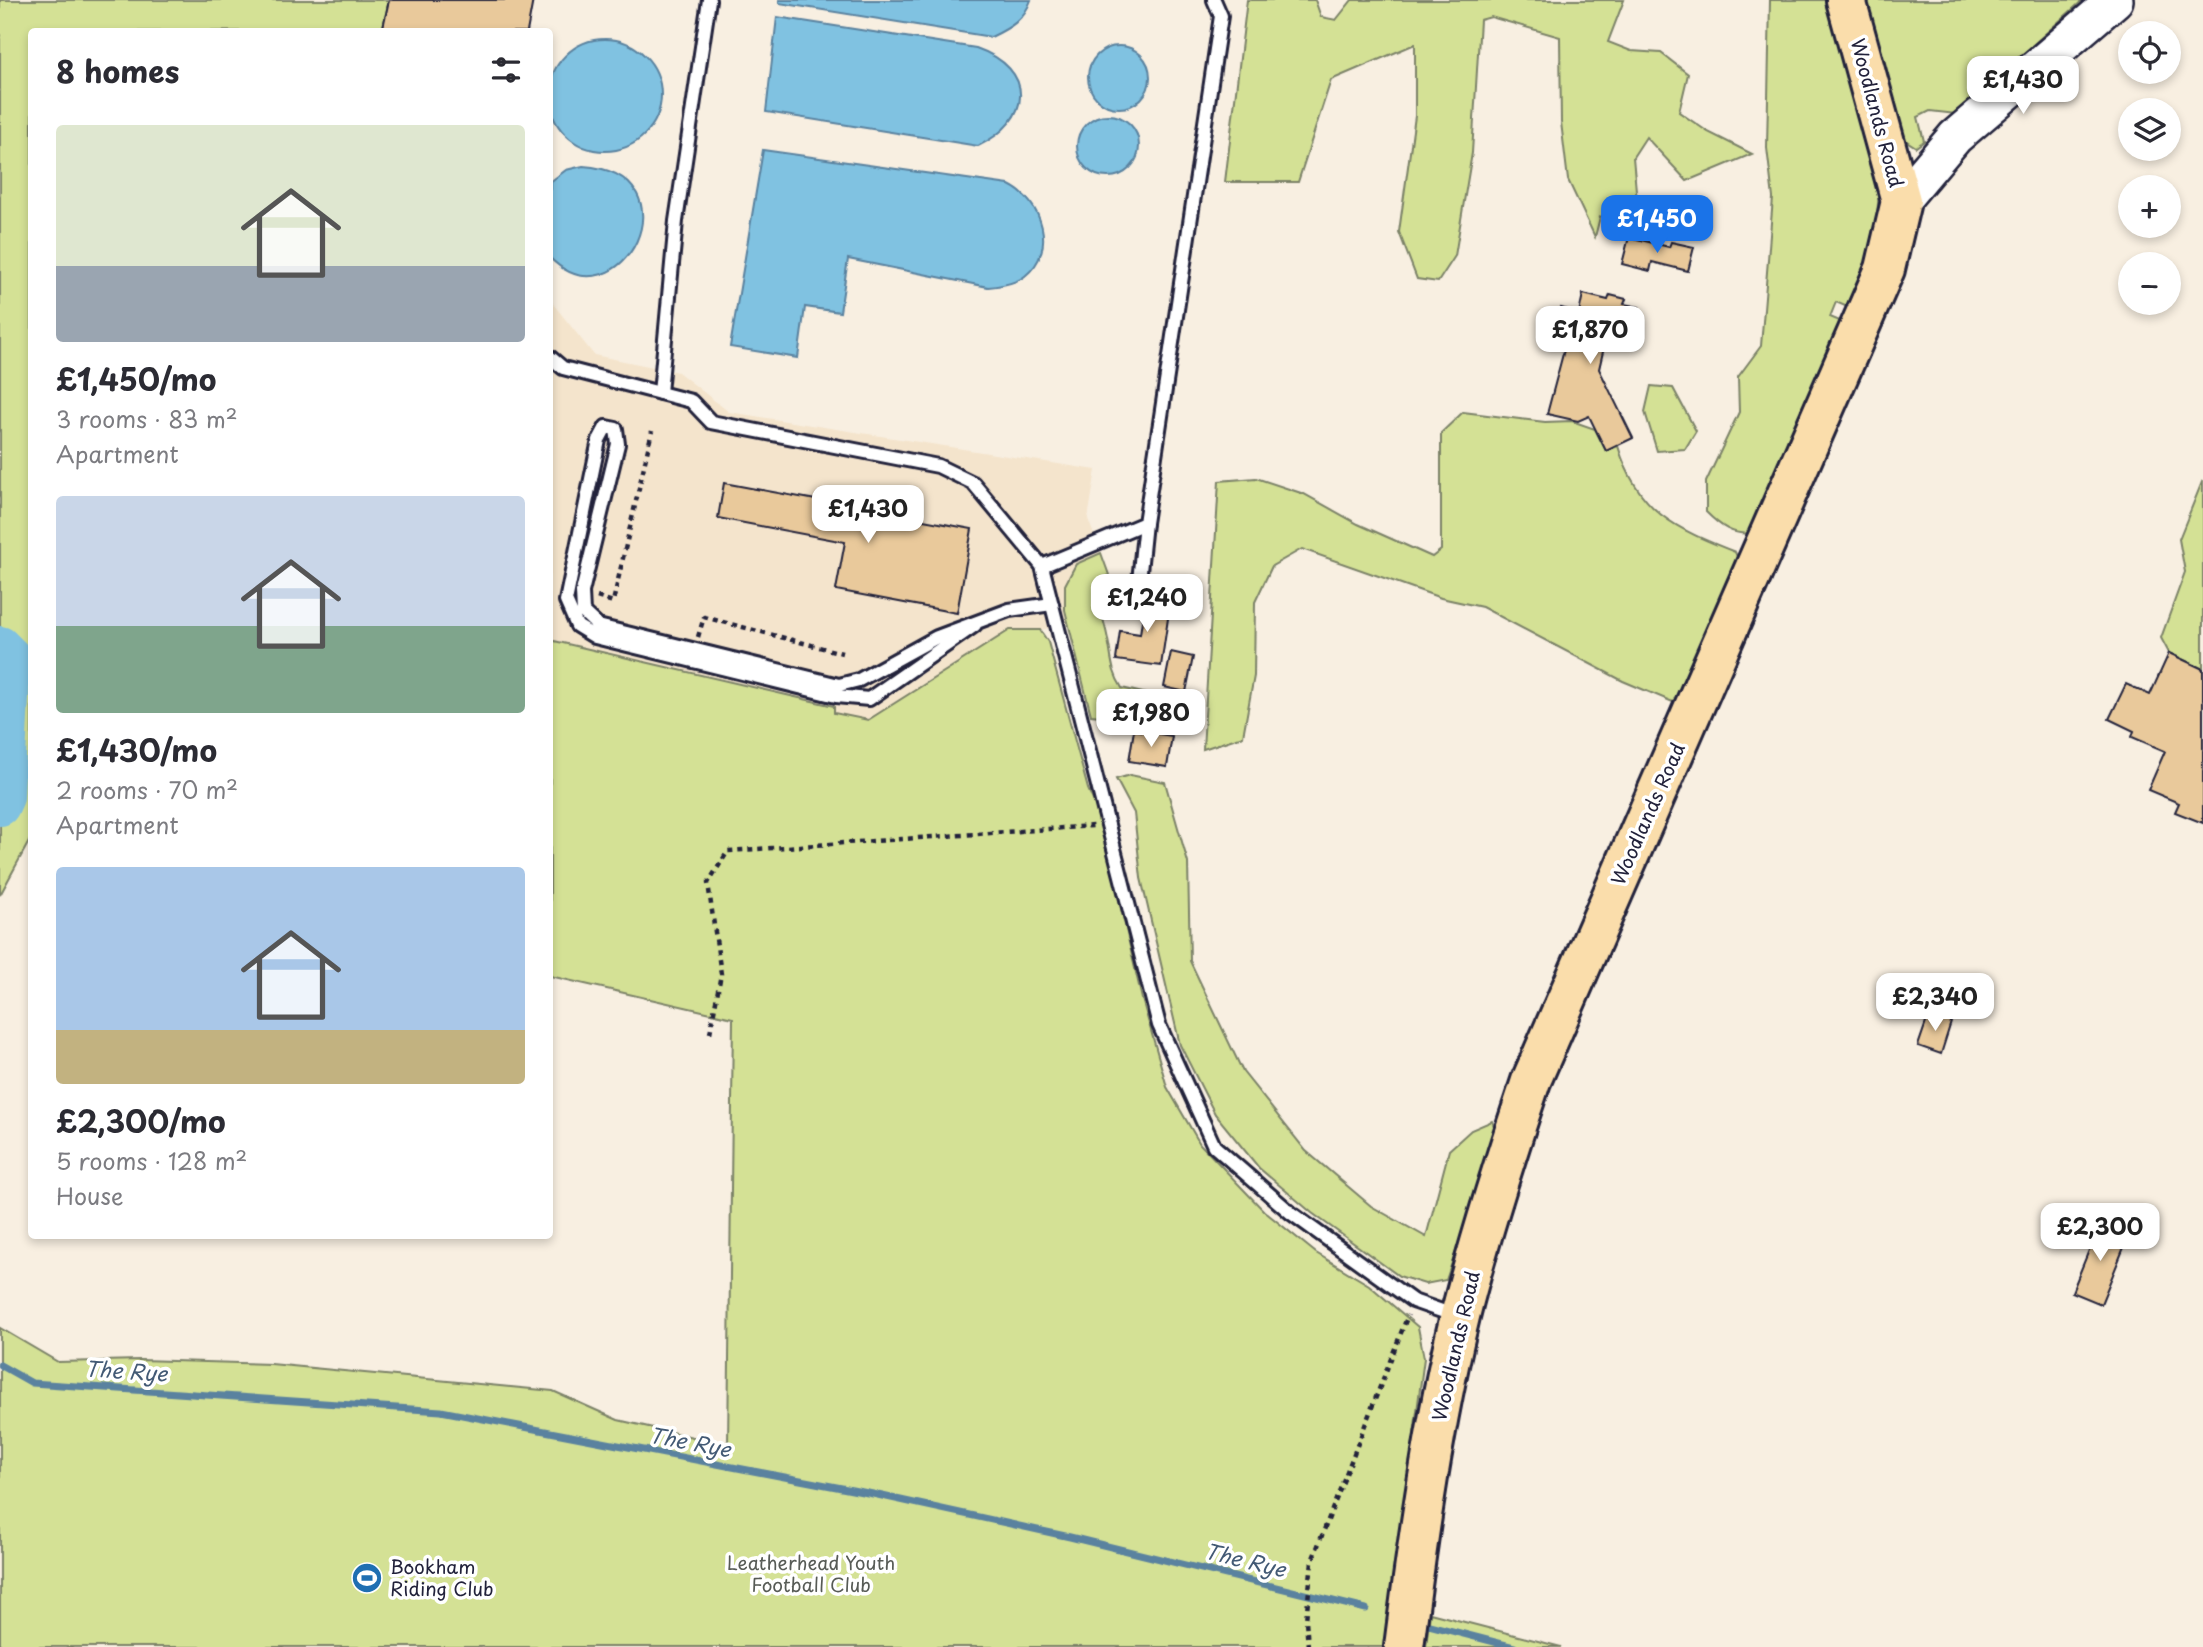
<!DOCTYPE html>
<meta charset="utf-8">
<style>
:root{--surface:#fff;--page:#f7f7f7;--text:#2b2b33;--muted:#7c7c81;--accent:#1a73e8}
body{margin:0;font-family:"Playpen Sans",sans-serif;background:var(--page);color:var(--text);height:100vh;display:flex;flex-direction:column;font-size:26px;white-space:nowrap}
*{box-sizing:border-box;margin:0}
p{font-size:23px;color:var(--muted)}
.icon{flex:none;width:38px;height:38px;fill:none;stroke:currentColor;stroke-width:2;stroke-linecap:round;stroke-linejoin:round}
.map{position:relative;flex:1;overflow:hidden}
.side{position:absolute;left:28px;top:28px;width:525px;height:1211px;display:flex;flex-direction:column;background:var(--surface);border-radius:7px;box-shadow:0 4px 10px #0003}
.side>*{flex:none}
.buttons{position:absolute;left:2118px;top:21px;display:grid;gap:14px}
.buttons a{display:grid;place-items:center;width:63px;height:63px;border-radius:50%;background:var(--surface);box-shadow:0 4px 10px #0003;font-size:35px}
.price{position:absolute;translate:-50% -60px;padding:0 16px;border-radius:14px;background:#fff;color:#222;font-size:23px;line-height:46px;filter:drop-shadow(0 2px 4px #0008)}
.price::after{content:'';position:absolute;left:50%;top:42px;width:21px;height:16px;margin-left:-10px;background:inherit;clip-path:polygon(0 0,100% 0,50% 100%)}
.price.active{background:var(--accent);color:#fff}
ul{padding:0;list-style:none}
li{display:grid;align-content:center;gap:14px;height:371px;padding:0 28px}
li span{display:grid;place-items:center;height:217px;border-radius:7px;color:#555}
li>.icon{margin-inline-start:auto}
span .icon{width:126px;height:126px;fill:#fffc;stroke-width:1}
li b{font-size:30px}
h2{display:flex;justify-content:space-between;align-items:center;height:84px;padding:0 28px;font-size:30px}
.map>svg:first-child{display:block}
</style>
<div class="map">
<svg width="2203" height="1647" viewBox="0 0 2203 1647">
<rect width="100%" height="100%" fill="#f8efe1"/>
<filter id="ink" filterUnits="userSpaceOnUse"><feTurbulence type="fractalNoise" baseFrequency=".0143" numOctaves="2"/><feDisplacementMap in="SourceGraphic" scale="14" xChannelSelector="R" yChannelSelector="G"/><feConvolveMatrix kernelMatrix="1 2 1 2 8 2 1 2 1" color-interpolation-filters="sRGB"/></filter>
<g filter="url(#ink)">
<!-- built -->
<polygon fill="#f4e4cc" points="550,300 594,355 678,372 729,412 1096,470 1088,519 1115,589 1070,624 1040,630 1010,630 868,720 833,713 833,706 550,640"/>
<!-- green -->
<g fill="#d4e195" stroke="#7b8268" stroke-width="2">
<polygon points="0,0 389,0 382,31 32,32 32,836 0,895"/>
<polygon points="1247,0 1315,0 1321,17 1336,20 1352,0 1624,0 1608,42 1631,51 1661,53 1688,74 1679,112 1708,132 1752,154 1687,181 1646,137 1633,157 1637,202 1600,217 1595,237 1568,180 1561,122 1560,37 1491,17 1480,20 1472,153 1455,256 1438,282 1417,279 1399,232 1415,116 1415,44 1331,80 1298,182 1225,182"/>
<path d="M1770,0h62l47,190 -4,52 -23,67 -16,-7 -6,15 17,7 -94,209c-20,3 -33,-7 -47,-21v-30l33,-70 -1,-35 23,-31 12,-148 -6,-50z"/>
<polygon points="1863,0 2083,0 1956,114 1930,111 1918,117 1924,141 1916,147 1902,138"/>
<polygon points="1651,386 1673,388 1696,431 1685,449 1657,451 1645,412"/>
<path d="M1463,412l82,10 27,-1 23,8 11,22 12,-5c20,66 56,82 117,106l4,9 -64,142 -52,-22 -141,-74 -41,-9 -139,-49 -30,17 -17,36 -1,74 -11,60 -40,13 16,-268 37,-3 48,16 54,30 74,33 9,-7v-117z"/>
<polygon points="2202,482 2203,483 2203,669 2169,653 2161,638 2185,572 2179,539"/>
<path d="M1101,553l8,22 -11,14c0,18 7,33 10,51 4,19 3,31 14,48l54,13 1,23 -86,-9 -26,-105v-25l11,-21z"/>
<polygon points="1010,630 1040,630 1048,642 1088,789 1100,816 1142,999 1167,1087 1200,1144 1264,1211 1316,1253 1369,1285 1418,1327 1424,1358 1386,1647 0,1647 0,1328 58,1362 140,1360 271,1364 553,1391 618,1420 728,1445 733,1018 550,976 550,640 834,706 834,713 868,720"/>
<polygon points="1130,775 1165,782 1188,863 1190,961 1243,1072 1306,1151 1371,1206 1426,1237 1449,1150 1471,1130 1492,1121 1497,1134 1446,1280 1425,1284 1399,1276 1312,1213 1259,1168 1215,1114 1180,1045 1141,878 1134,813 1116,779"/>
<polygon points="1430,1613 1561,1647 1426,1647"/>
</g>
<!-- water -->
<g fill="#80c2e1" stroke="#5a829f" stroke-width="2">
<path d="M779,0h252c-7,20 -21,28 -40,37l-212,-34z"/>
<path d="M777,17l199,31c60,21 57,72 2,98l-212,-34z"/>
<circle cx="605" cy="95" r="56"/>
<circle cx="1119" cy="77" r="31"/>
<circle cx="1108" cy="146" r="31"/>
<path d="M763,150l246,35c33,16 49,65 16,91 -10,8 -25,10 -37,11l-140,-28 -8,53 -35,-5 -7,51 -68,-11z"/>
<path d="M583,166c116,8 38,162 -33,92v-76l16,-12z"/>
</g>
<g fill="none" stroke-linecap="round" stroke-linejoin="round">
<!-- stream -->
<g stroke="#5a829f" stroke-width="7">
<polyline points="0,1365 32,1383 441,1411 873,1494 1070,1537 1366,1609"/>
<polyline points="1429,1625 1514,1647"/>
</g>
<!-- river -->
<polyline stroke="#80c2e1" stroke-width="40" points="0,646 11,657 4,797 0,806"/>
</g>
<!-- building -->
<g fill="#e9c99b" stroke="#22223b" stroke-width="2">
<polygon points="389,0 533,0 527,32 382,32"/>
<polygon points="1629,237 1669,247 1671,242 1694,247 1688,271 1652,262 1650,271 1622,264"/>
<polygon points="1583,294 1608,300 1610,295 1626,299 1624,304 1639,307 1633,335 1608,330 1599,369 1633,438 1606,451 1589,416 1578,421 1547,414 1564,350 1551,346 1561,308 1579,313"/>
<polygon points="724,483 972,529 957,613 836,590 845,542 718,518"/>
<polygon points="1146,594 1171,598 1161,666 1116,660 1120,631 1140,634"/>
<polygon points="1171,652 1193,657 1186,692 1164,687"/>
<polygon points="2169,653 2203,669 2203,823 2175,812 2179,803 2148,790 2165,751 2132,737 2134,731 2109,719 2126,684 2150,695"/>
<polygon points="1134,730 1172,736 1167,767 1129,761"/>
<polygon points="1930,1011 1952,1019 1941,1054 1918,1046"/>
<polygon points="2100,1223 2129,1235 2101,1304 2072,1292"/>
</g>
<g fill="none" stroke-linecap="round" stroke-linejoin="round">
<!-- lane casing -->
<g stroke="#22223b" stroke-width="18">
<g id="lane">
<polyline points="550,357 563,368 691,401 711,422 938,466 973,483 1042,566 1159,1025 1214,1146 1291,1213 1413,1301 1456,1316"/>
<polyline points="660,393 676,221 709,0"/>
<polyline points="1042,566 1145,523 1221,16 1214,0"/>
<polyline points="1139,581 1145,523"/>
<polyline points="975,625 869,699 836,696 595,637 577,626 566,601 599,440 606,427 616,429 618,444 582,592 583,612 598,626 839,685 859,680 937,637 1009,610 1052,604"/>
</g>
</g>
<!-- secondary casing -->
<g stroke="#22223b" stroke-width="40">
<polyline id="secondary" points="1901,201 1955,137 2115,0"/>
</g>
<!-- primary casing -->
<g stroke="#22223b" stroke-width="44">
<path id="primary" d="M1404,1647c14,-111 30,-223 56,-331 20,-80 45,-157 71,-235l354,-812 16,-68 -55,-201"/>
</g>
<!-- path -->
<g stroke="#22223b" stroke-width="4.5" stroke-dasharray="5 5" stroke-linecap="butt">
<polyline points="597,597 613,602 652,431"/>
<polyline points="698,637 704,617 842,653"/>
<polyline points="710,1033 721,974 708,883 728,851 1093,826"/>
<polyline points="1308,1647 1306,1620 1312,1561 1408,1315"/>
</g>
<!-- lane -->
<use href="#lane" stroke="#fff" stroke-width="12"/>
<!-- secondary -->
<use href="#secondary" stroke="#fff" stroke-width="35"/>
<!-- primary -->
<use href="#primary" stroke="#faddab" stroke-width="38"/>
</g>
</g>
<!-- icons -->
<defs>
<g id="stadium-disc" transform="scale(1.575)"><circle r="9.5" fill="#1f6fb2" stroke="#fff"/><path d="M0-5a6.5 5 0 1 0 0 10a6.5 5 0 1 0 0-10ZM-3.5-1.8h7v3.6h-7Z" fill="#fff"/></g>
</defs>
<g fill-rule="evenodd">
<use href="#stadium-disc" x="367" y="1578"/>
</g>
<g text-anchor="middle" stroke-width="7" stroke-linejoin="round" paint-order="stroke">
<!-- street labels -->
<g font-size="19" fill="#22223b" stroke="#fff">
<text transform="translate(1877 113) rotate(75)" y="7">Woodlands Road</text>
<text transform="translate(1648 814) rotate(-66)" y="7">Woodlands Road</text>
<text transform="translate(1456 1346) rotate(-77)" y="7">Woodlands Road</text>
</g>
<!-- park labels -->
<g font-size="19" fill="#575b56" stroke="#fff">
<text x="811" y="1570">Leatherhead Youth<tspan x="811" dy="22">Football Club</tspan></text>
</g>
<!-- poi labels -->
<g font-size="19" fill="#22223b" stroke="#fff" text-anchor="start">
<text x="390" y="1574">Bookham<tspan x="390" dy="22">Riding Club</tspan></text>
</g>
<!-- water labels -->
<g font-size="21" font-style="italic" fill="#435a75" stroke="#fff">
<text transform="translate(126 1372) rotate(4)" y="7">The Rye</text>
<text transform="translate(690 1443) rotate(11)" y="7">The Rye</text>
<text transform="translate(1245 1561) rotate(14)" y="7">The Rye</text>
</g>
</g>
</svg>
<div class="buttons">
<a><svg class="icon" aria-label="locate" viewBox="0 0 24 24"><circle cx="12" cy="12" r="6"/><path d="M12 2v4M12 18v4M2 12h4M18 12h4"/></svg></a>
<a><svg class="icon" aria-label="layers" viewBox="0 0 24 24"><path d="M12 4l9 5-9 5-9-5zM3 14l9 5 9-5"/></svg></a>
<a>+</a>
<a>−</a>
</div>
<b class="price" style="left:2023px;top:116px">£1,430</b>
<b class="price active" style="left:1657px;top:255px">£1,450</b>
<b class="price" style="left:1590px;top:366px">£1,870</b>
<b class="price" style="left:868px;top:545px">£1,430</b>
<b class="price" style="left:1147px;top:634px">£1,240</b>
<b class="price" style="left:1151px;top:749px">£1,980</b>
<b class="price" style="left:1935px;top:1033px">£2,340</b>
<b class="price" style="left:2100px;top:1263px">£2,300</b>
<section class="side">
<h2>8 homes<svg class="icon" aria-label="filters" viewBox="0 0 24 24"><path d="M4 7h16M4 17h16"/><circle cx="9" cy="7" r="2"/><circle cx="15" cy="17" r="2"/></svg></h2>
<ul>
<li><span style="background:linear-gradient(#dfe7d0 65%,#9aa5b1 0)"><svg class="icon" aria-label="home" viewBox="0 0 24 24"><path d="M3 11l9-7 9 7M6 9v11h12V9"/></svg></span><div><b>£1,450/mo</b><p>3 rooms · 83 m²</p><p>Apartment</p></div></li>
<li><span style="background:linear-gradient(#c9d6e8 60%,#7fa58c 0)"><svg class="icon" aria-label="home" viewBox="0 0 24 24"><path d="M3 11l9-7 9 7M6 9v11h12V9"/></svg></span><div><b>£1,430/mo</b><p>2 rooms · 70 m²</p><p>Apartment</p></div></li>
<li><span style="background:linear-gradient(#a9c7e8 75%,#c2b280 0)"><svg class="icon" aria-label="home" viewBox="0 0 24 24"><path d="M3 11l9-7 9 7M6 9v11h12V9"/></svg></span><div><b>£2,300/mo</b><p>5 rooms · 128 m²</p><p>House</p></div></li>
</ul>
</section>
</div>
